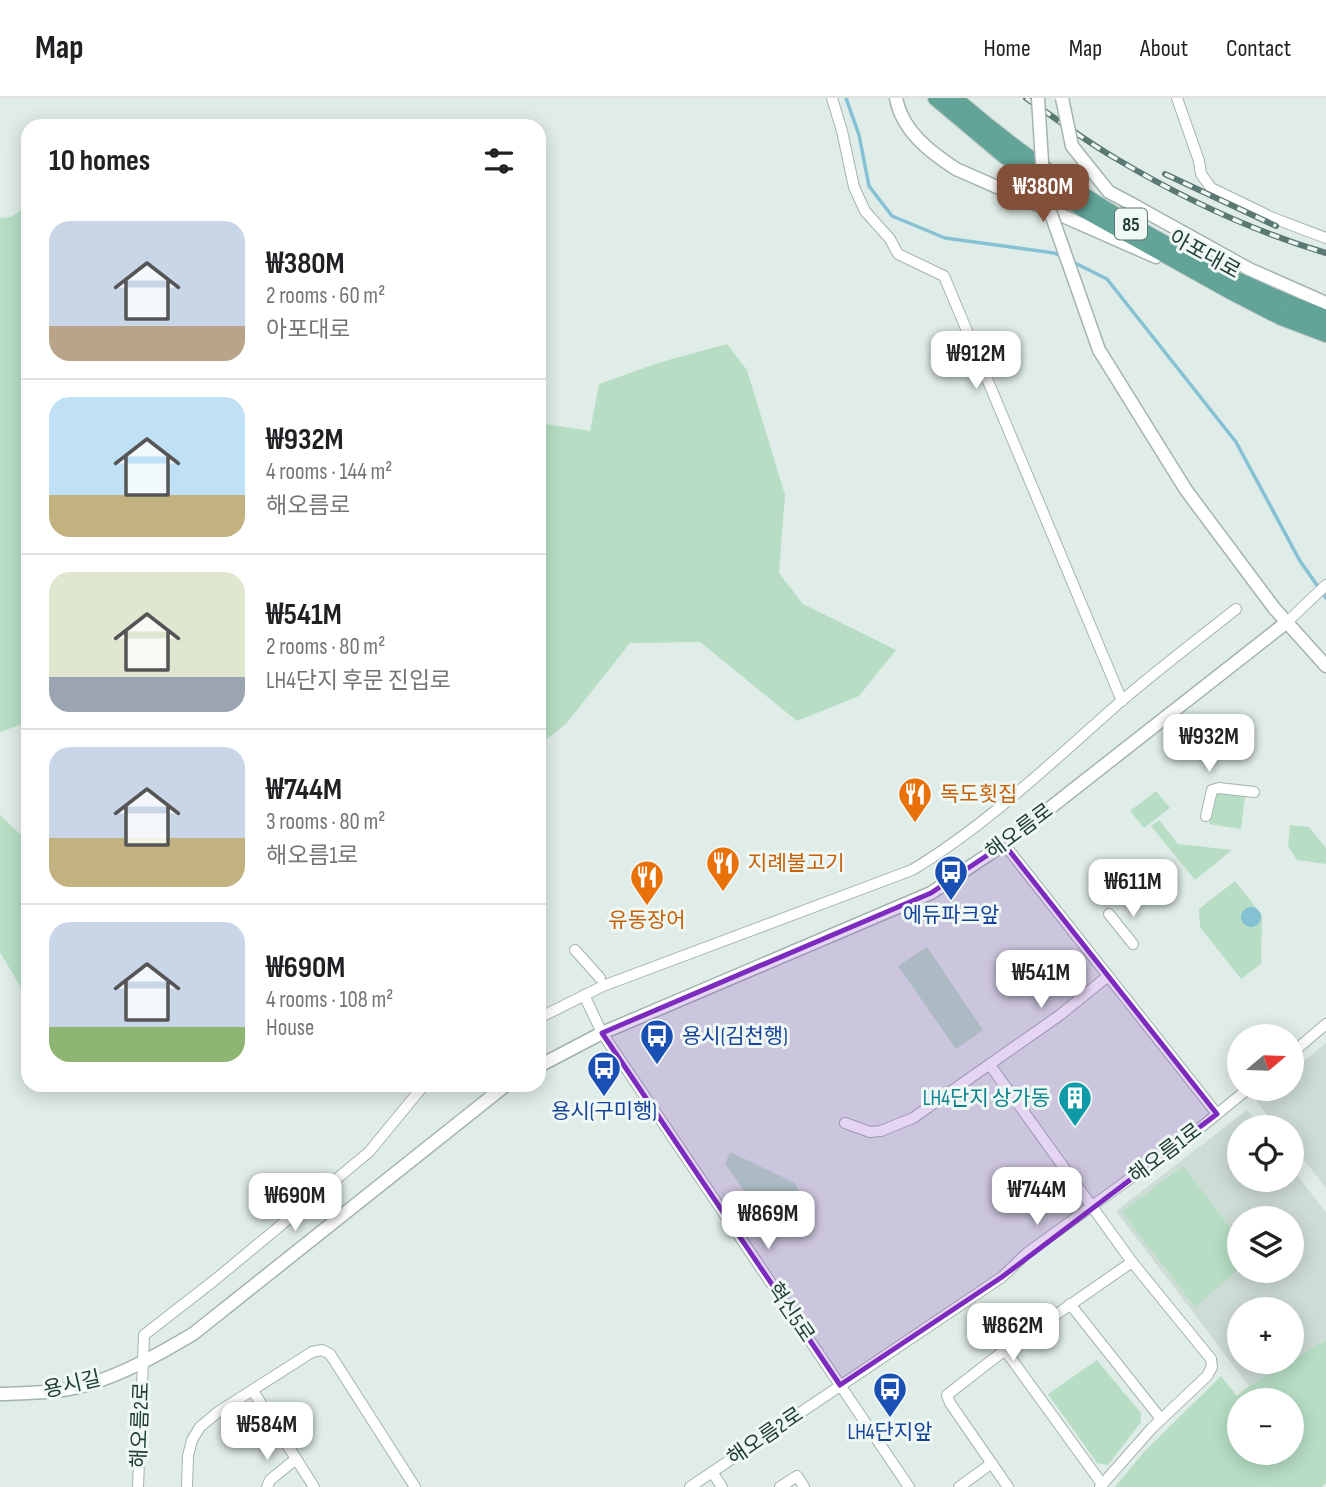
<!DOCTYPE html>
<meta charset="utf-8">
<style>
:root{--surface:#fff;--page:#f2f2f2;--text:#202124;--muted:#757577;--line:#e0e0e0;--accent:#824f38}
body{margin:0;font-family:"Sofia Sans Condensed","Noto Sans KR",sans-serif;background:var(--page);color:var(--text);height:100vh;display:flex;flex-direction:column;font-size:26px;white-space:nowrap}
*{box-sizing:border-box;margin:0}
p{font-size:23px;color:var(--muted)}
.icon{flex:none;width:38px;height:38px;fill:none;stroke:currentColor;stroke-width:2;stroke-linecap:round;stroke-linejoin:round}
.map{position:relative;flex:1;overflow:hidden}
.details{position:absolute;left:21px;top:21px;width:525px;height:973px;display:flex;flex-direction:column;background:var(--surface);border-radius:21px;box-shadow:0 4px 18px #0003}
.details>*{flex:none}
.needle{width:46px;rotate:71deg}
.tools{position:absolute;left:1227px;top:926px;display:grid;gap:14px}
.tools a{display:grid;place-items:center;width:77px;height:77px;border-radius:50%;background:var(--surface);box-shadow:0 4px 18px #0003;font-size:35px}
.price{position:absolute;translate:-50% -60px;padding:0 16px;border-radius:14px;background:#fff;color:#222;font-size:23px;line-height:46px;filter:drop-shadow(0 2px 4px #0008)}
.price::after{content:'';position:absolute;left:50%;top:42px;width:21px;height:16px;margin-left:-10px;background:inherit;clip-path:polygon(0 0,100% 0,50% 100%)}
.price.selected{background:var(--accent);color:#fff}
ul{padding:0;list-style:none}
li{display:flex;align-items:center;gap:21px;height:175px;padding:0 28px}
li+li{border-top:2px solid var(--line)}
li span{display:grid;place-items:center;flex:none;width:196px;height:140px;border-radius:21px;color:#555}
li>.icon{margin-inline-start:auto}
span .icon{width:84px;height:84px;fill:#fffc;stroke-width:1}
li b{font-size:30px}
h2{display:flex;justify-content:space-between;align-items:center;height:84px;padding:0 28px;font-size:30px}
header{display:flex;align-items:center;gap:42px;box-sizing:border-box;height:98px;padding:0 35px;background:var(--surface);border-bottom:2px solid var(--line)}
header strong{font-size:33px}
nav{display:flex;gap:38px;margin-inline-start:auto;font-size:24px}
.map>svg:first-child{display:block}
</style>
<header>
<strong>Map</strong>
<nav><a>Home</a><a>Map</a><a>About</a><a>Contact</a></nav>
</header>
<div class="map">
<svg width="1326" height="1389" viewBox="0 0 1326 1389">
<rect width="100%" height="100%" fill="#e0ece7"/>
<!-- built -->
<g fill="#cedcd6" fill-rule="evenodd">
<polygon points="1326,945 1326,1090 1292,1047 1292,1029 1277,1029 1256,1003 1271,991 1292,990 1292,973"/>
<path d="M1247,1012l13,17h-21v53h53v-12l34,45v127l-34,21v-52h-53v53h51l-41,24 -133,-175zM1239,1120h53v52h-53z"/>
</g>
<!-- green -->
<g fill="#b7dec5" fill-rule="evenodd">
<polygon points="28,109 28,624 0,634 0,120 10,119"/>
<polygon points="727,246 747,272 785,397 779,475 803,506 896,552 859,598 797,623 700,544 630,545 566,626 539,647 539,325 590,333 599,286 661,264"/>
<polygon points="1156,693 1170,710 1144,730 1130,713"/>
<polygon points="1219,695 1245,698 1241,731 1209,726 1212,700"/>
<polygon points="0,717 28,744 28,902 0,854"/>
<polygon points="1159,722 1178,746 1232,752 1195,782 1151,728"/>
<polygon points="1290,727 1309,729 1326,750 1326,766 1297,762 1288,748"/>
<polygon points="1235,783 1262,817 1261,866 1241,881 1200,829 1199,811"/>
<polygon points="927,849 983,932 956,951 898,868"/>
<polygon points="730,1054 795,1085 804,1103 770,1129 725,1066"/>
<polygon points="1183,1068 1239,1141 1239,1171 1195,1209 1122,1114"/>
<path d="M1326,1242v143l-4,4h-207l28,-34 78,-77 16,20 12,-10zM1239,1302h53v52h-53z"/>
<polygon points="1097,1262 1141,1315 1141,1324 1108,1367 1097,1365 1048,1296"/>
</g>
<!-- water -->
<circle fill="#84c1d4" cx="1251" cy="819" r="10"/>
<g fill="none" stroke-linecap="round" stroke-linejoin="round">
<!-- stream -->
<g stroke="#84c1d4" stroke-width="3.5">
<polyline points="846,0 859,37 869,88 892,118 945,140 1054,155 1063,159"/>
<polyline points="1073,164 1107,181 1236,344 1300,463 1326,500"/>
</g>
<!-- minor casing -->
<g stroke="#a3b4af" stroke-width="12">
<g id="minor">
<polyline points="832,0 842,33 854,89 865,113 890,141 898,156 944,178 1122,603"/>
<polyline points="1177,0 1199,63 1201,76 1211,90 1273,120 1326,140"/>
<polyline points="1287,524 1326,487"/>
<polyline points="1206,718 1212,692 1219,690 1254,694"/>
<polyline points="1004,746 1217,1016"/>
<polyline points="1109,816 1133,846"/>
<polyline points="575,852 600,880"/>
<polyline points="584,897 602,935 909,1389"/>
<path d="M539,920l64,-32 309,-116c75,-45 142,-110 207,-167 38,-33 78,-63 117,-94"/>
<polyline points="1292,955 1326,926"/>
<polyline points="990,967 1132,1164 1211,1261 1212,1269 1207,1278 1152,1330 1100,1389"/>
<polyline points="845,1025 870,1034 881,1033 913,1020 1060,917 1108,878"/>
<polyline points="1070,1206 1161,1321"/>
<polyline points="1005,1252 1102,1386"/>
<polyline points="253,1293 314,1389"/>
<polyline points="712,1374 722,1389"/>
<polyline points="138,1389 144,1237 216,1181 369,1054 424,987"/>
<polyline points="187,1389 188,1358 192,1342 200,1329 218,1314 312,1254 322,1252 330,1256 415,1389"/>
<polyline points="267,1389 270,1382 296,1361"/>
<polyline points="690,1389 1002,1179 1027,1155 1200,1030 1249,990"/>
<polyline points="780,1389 797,1378 804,1389"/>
<polyline points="959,1389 992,1365"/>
<polyline points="1008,1389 950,1305 947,1297 1005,1252 1132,1164"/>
</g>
</g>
<!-- tertiary casing -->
<g stroke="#a3b4af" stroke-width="15">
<g id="tertiary">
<path d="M896,0c6,33 34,54 60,71l200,88"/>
<polyline points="1130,105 1249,171 1326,205"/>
<polyline points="1099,252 1186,392 1274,510 1326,568"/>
<polyline points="539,968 602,935 931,795 1004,746 1287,524"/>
<path d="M0,1296c28,-1 58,-1 86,-9 38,-11 73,-31 107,-51l313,-249"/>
</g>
</g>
<!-- primary casing -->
<g stroke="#c1c9c7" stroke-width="18">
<g id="primary">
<polyline points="936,0 1005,58 1083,111 1234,195 1281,219 1326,236"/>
<path d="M954,0c109,95 238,168 372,220"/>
</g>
</g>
<!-- minor -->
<use href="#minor" stroke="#fff" stroke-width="10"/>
<!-- tertiary -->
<use href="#tertiary" stroke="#fff" stroke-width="12"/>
<!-- primary -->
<use href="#primary" stroke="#62a498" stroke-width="16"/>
<!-- rail casing -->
<g stroke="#5a7973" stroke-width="6">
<g id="rail">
<path d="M1026,0c29,20 58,42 89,60 67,40 137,73 211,95"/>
<polyline points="1165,76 1276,128"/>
</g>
</g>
<!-- rail -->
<use href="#rail" stroke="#f0f8f5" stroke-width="3.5" stroke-dasharray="10" stroke-linecap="butt"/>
<!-- tertiary-bridge casing -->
<g stroke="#a3b4af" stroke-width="15" stroke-linecap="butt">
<g id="tertiary-bridge">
<polyline points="1038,0 1044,96 1099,252"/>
<polyline points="1062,0 1072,48 1109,94 1130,105"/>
</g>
</g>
<!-- tertiary-bridge -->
<use href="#tertiary-bridge" stroke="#fff" stroke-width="12"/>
</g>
<!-- marked area -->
<path fill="#7b2cbf" fill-opacity="0.2" stroke="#7b2cbf" stroke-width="5" stroke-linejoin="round" d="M1004,746l213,270 -215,163 -162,108 -238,-352 329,-140z"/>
<!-- icons -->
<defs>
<g id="restaurant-pin" transform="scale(1.75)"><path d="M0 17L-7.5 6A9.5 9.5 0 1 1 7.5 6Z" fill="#e8710a" stroke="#f0f8f5"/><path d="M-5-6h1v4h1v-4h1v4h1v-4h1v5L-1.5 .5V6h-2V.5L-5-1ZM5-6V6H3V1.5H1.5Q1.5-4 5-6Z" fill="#fff"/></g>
<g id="bus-pin" transform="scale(1.75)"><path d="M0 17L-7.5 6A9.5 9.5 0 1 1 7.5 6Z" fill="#1a4fb4" stroke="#f0f8f5"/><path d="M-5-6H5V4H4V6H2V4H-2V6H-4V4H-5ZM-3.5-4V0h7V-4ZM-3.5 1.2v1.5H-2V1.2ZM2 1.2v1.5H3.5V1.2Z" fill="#fff"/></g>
<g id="building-pin" transform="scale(1.75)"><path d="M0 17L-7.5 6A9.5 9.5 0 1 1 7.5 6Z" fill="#0f9aa8" stroke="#f0f8f5"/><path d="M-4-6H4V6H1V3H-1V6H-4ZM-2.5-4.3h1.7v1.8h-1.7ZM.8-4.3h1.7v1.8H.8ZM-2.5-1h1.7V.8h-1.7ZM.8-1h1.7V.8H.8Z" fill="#fff"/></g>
</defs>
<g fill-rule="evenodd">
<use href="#restaurant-pin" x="915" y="696"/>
<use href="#restaurant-pin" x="723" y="765"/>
<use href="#bus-pin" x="951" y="774"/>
<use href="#restaurant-pin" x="647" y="779"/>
<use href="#bus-pin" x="657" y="938"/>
<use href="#bus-pin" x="604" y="970"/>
<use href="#building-pin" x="1075" y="1000"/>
<use href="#bus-pin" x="890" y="1291"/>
</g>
<g text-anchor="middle" stroke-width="6" stroke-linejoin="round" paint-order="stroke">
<!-- shield labels -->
<rect fill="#f0f8f5" stroke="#5e7570" stroke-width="2" x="1115" y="110.5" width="32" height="31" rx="5"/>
<g font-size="19" font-weight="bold" fill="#203d37">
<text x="1131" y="133">85</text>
</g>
<!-- street labels -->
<g font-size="21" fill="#203d37" stroke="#f0f8f5">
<text transform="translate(1205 156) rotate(29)" y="7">아포대로</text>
<text transform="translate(1019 733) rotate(-37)" y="7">해오름로</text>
<text transform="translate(1165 1055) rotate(-37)" y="7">해오름1로</text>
<text transform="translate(791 1214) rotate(56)" y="7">혁신5로</text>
<text transform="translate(72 1286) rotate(-13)" y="7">용시길</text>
<text transform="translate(140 1327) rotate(-88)" y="7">해오름2로</text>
<text transform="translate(765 1338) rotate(-34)" y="7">해오름2로</text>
</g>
<!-- food labels -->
<g font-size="21" fill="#c56008" stroke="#f0f8f5" text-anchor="start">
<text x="940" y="703">독도횟집</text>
<text x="748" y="772">지례불고기</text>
<text x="647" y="829" text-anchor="middle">유동장어</text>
</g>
<!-- transit labels -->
<g font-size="21" fill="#164399" stroke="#f0f8f5">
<text x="951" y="824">에듀파크앞</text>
<text x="682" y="945" text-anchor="start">용시(김천행)</text>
<text x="604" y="1020">용시(구미행)</text>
<text x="890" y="1341">LH4단지앞</text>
</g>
<!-- culture labels -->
<g font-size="21" fill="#0d838f" stroke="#f0f8f5" text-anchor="end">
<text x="1050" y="1007">LH4단지 상가동</text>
</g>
</g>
</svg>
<div class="tools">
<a><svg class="needle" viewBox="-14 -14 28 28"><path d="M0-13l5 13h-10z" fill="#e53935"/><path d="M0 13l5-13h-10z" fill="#757577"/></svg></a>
<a><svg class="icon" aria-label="locate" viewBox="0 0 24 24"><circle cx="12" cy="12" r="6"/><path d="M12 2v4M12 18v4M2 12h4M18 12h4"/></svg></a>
<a><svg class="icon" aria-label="layers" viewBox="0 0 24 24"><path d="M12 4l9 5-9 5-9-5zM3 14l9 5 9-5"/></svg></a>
<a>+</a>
<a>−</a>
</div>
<b class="price selected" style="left:1043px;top:126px">₩380M</b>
<b class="price" style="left:976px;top:293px">₩912M</b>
<b class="price" style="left:1209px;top:676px">₩932M</b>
<b class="price" style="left:1133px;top:821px">₩611M</b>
<b class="price" style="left:1041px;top:912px">₩541M</b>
<b class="price" style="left:1037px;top:1129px">₩744M</b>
<b class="price" style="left:295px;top:1135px">₩690M</b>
<b class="price" style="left:768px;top:1153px">₩869M</b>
<b class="price" style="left:1013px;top:1265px">₩862M</b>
<b class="price" style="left:267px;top:1364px">₩584M</b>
<section class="details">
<h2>10 homes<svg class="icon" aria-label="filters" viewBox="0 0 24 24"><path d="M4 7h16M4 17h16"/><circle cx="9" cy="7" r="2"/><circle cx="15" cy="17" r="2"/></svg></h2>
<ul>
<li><span style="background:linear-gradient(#c9d6e8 75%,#b9a48a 0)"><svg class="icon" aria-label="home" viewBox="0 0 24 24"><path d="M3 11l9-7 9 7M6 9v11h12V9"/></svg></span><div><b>₩380M</b><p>2 rooms · 60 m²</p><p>아포대로</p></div></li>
<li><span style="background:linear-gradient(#bfe0f5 70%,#c2b280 0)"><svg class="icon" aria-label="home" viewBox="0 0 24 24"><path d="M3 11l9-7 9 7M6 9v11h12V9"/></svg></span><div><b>₩932M</b><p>4 rooms · 144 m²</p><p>해오름로</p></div></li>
<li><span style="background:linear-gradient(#dfe7d0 75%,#9aa5b1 0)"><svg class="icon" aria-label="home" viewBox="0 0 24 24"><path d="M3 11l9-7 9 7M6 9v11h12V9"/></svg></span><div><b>₩541M</b><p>2 rooms · 80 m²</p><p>LH4단지 후문 진입로</p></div></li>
<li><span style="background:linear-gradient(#c9d6e8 65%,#c2b280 0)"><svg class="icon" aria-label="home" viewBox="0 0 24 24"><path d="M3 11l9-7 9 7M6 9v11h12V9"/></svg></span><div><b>₩744M</b><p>3 rooms · 80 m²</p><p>해오름1로</p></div></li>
<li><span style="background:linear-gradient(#c9d6e8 75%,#8fb573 0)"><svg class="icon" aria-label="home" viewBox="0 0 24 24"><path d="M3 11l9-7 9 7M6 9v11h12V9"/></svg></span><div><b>₩690M</b><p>4 rooms · 108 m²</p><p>House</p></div></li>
</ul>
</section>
</div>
